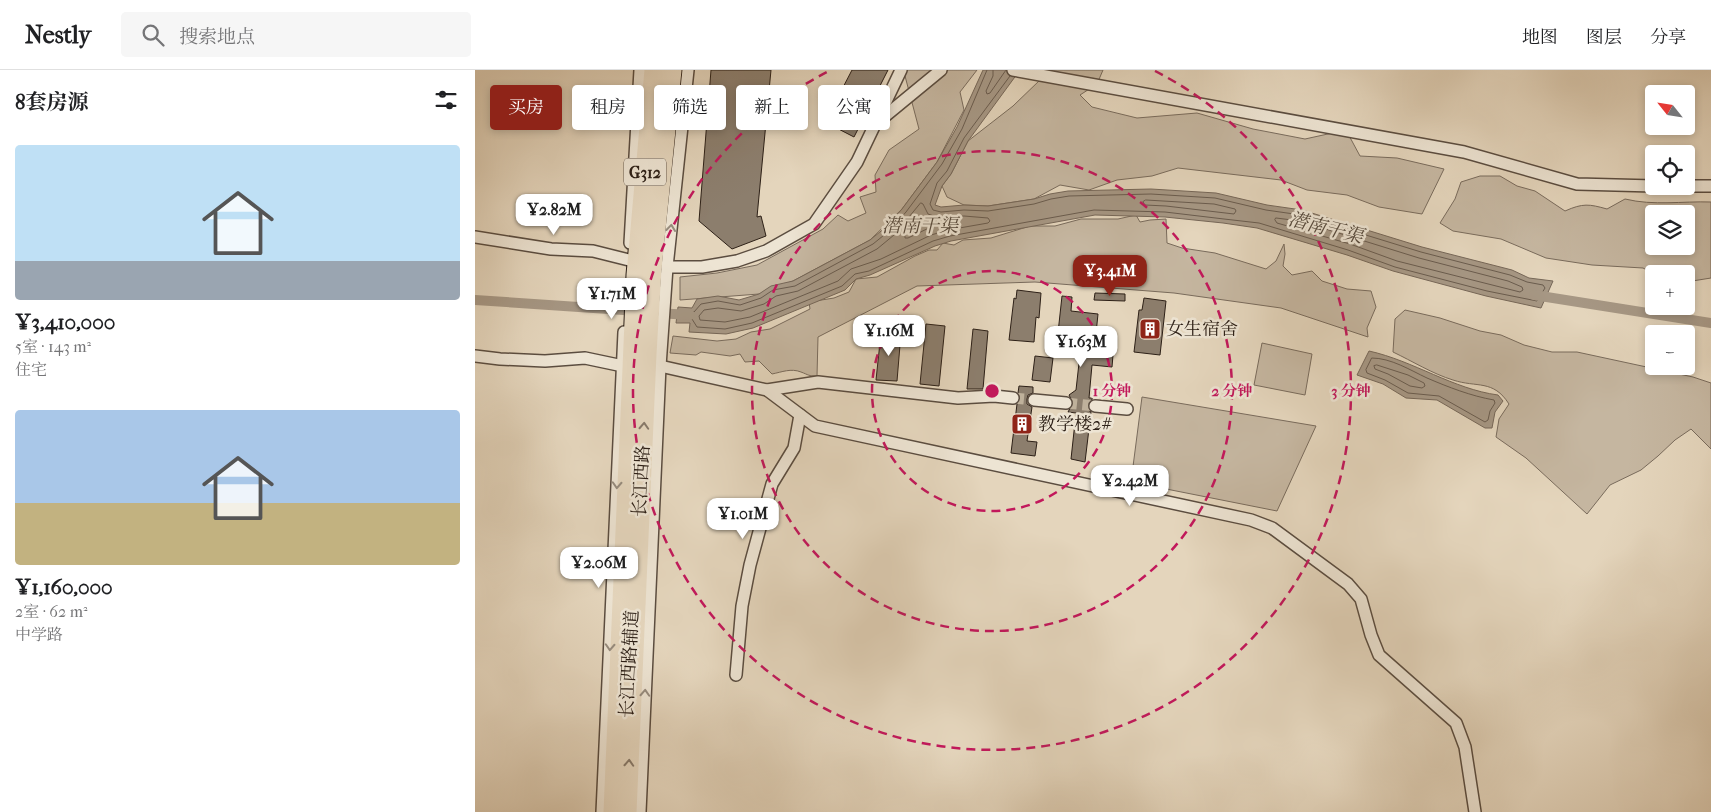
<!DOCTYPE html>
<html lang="zh">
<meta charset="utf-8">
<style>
:root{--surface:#fff;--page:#f6f6f6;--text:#202124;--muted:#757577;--line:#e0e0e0;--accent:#8f2418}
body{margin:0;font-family:"IM FELL French Canon","Noto Serif SC",serif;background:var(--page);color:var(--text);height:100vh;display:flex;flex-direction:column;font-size:19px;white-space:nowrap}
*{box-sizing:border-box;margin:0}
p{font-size:16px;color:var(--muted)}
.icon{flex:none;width:28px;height:28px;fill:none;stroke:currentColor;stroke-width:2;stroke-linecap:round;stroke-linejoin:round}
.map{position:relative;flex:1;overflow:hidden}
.panel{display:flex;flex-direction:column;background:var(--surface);width:475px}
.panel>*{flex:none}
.hud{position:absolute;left:15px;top:15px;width:475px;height:45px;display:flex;gap:10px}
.needle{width:32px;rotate:300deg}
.buttons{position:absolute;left:1170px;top:15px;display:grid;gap:10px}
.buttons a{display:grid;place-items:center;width:50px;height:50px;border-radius:5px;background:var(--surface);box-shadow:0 2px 8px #0003;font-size:25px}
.price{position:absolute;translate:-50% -42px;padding:0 11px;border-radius:10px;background:#fff;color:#222;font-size:16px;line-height:32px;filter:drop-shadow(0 1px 2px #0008)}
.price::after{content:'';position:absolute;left:50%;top:30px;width:15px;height:11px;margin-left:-8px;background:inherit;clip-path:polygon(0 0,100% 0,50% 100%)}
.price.active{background:var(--accent);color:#fff}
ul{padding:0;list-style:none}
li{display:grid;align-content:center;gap:10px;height:265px;padding:0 15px}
li span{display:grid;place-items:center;height:155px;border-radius:5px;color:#555}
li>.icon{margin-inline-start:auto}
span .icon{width:90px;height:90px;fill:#fffc;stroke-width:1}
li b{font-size:21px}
h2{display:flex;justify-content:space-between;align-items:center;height:60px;padding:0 15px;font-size:21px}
.pill{padding:0 18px;border-radius:5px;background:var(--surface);box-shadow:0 2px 8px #0003;font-size:18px;line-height:45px}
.pill.active{background:var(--accent);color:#fff}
header{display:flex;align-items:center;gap:30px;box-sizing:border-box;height:70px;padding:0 25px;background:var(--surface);border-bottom:1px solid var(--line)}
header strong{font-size:24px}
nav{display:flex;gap:28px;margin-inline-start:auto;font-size:18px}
.search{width:350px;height:45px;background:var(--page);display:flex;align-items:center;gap:12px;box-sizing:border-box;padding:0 18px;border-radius:5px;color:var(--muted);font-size:19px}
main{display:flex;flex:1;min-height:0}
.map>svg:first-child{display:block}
</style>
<header>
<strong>Nestly</strong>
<div class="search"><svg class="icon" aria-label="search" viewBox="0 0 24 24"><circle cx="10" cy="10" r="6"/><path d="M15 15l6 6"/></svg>搜索地点</div>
<nav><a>地图</a><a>图层</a><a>分享</a></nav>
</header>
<main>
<section class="panel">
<h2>8套房源<svg class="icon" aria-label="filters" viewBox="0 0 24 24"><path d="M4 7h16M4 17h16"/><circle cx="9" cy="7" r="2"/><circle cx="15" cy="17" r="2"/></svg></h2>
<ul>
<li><span style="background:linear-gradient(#bfe0f5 75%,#9aa5b1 0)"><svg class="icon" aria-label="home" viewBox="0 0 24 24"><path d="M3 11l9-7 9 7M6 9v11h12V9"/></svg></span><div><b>¥3,410,000</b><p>5室 · 143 m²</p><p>住宅</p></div></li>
<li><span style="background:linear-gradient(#a9c7e8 60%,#c2b280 0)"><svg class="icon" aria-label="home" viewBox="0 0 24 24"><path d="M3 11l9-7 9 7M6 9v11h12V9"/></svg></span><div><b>¥1,160,000</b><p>2室 · 62 m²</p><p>中学路</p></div></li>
</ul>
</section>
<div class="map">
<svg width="1236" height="742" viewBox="0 0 1236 742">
<rect width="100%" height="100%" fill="#e4d5bc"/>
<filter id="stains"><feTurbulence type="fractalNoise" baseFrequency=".004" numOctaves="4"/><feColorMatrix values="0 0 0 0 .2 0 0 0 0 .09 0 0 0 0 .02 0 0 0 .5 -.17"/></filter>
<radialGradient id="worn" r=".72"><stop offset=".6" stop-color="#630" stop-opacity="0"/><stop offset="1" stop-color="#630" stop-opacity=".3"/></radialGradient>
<!-- green -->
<g fill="#c5b6a0" stroke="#796b5c" fill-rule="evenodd">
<polygon points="432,0 502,0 485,22 489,40 462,92 427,139 395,170 318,211 284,224 205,230 205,207 242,203 282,195 348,159 363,145 373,151 391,143 385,127 401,122 400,105 414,80 444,59 430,6"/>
<polygon points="572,0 628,0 622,14 605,25 617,37 662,48 722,43 778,59 830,69 871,60 885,86 922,88 969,99 947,144 904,137 872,125 832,120 806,110 703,98 677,106 642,110 614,120 585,115 559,129 513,136 489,135 472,127 467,116 476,104 493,71 538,36 565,10"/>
<path d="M1005,106h20l17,10 18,5 30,20c18,-8 24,-7 42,-2l18,-10c29,7 57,2 86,3v76l-25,4v-8h-31l-12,-6 -51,-3 -46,-7 -45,-19 -48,-8 -13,-8 15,-24 6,-17zM1179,144h32v32h-32z"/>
<path d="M661,145l4,7 10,-2 16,-1 1,24 15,5 33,5 51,16 10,-8 8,-17 1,10 -2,12 9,9 20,-4 10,10 25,8 24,2 5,16 -9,21 1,9 -87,-29 -107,-15 -139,-11 -118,4 -99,51 -1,39c-9,0 -8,-1 -16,-4 -10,-4 -19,0 -29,2l-13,-13 -14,1 -5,-8 -10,2 -29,-4 -5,3 -26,-2 3,-17 44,5 19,-2 15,-7 19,-3 40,-20 -1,-7 25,-4 15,-6 7,-13 21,-2 38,-21 14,-6h8l6,-7 11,2 9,-5 28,-2 39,-12h25l26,-7h37z"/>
<path d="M930,240l35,8 40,13 21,4 23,10 28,7h25l116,25 18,6v66l-20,-20 -16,11 -17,16 -17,14 -31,15 -23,29 -61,-56 -30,-21 3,-18 10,-15c-16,-25 -32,-16 -56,-24 -20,-6 -41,-19 -60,-28l2,-33z"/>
<polygon points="787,273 837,284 830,325 779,315"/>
<polygon points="667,327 841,356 802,441 656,412"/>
</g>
<!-- water -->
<g fill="#a69784" stroke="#766758">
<polygon points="508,0 545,0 493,71 476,104 467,116 460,135 466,137 489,135 513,136 559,129 575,124 593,121 676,119 741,123 792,135 827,140 947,177 1037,200 1054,208 1078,211 1066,238 1011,226 918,201 872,185 782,158 748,153 690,147 620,145 476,171 460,176 395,205 381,209 370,220 278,258 251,264 214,262 215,253 201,253 203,237 217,238 222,229 243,226 264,230 284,224 296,216 318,211 395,170 411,157 427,139 462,92 482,57"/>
<path d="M894,281c45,10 84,38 129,44l5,6 -8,11 -3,16h-7l-48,-28 -31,-2 -23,-14 -26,-9z"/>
</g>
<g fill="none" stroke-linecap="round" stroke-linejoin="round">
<!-- shore -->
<g stroke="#6a5c4e" stroke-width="1">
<polyline points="512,0 487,59 467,94 431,142 414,161 398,174 320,216 298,220 286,228 265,235 243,231 226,234 219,242 208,243 208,247 217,249 222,257 250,259 277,253 367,216 380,204 394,201 458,171 475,166 619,140 690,142 749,149 784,153 873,180 920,197 1012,221 1062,231 1070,218 1068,215 1052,212 1035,205 946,182 826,145 791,140 740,128 676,124 594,126 576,129 559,134 513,141 489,140 466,142 458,140 455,134 462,113 472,101 489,68 535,6"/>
<polyline points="518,0 518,6 511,21 512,24 515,23 531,0"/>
<polygon points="671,130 739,134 760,139 761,141 759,144 691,136 670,135 668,132"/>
<polygon points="446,133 448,134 453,144 465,148 489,146 513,148 515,151 513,153 473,160 456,165 406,189 376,199 363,211 275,247 250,252 225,250 224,246 229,240 243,238 266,241 289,234 301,226 323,221 402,179 419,165"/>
<polygon points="444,148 447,148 455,153 456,157 433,168 430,168 430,165"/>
<polygon points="801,148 825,151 944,188 1033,211 1047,217 1048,220 1045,222 922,191 875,174 802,153 800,150"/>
<path d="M897,288c19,0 38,12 55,20 21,9 44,18 67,22l1,3 -5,8 -2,9 -3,2 -46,-26 -31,-3 -23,-13 -18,-7 -1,-3z"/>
<polygon points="902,295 933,305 949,313 950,316 947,318 935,316 913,304 900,299 899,296"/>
</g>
<!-- canal -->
<g stroke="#a69784" stroke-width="10">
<polyline points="1059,225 1236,253"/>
<polyline points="0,230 163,241"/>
<polyline points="182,243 215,245"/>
</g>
</g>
<!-- building -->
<g fill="#8c7e6d" stroke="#2d2017">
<polygon points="236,0 296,0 282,147 286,146 291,166 257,179 224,151"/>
<polygon points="377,0 413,0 379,67 350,52"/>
<polygon points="542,220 566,223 564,248 561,247 559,272 534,270 539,228 541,229"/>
<polygon points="620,223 650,224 650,231 619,230"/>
<polygon points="587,226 597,227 596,241 623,244 619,283 638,285 637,297 617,295 614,328 618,328 613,335 613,340 616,342 610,392 596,389 601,343 593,342 598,333 594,325 601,320 606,275 582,272"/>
<polygon points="669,228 691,231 685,285 659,282 664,240 667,240"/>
<polygon points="451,254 470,256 464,316 445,314"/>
<polygon points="498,259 513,261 508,319 492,319"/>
<polygon points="406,263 426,263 422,311 401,310"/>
<polygon points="560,286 578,288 575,312 557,310"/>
<polygon points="544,316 558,317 558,323 553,325 552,329 552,334 557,337 552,371 562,372 560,386 536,383 542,334 545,329 543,323"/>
</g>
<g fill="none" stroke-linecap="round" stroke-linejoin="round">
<!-- minor-tunnel -->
<g stroke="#bfb19b" stroke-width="11" stroke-dasharray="11 5.5" stroke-linecap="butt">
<polyline points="538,328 559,330"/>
<polyline points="591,333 620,336"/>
</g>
<!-- minor casing -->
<g stroke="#5b4d40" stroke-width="14">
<g id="minor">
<polyline points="538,0 989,82 1102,114 1179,116"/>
<polyline points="404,51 466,0"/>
<polyline points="1211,116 1236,116"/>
<polyline points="0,167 76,179 118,181 154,190"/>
<polyline points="155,173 165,0"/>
<polyline points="192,197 227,197 262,191 291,181 339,154 382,92 426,0"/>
<polyline points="0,286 25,289 70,291 110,288 148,296"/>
<polyline points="185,296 292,320 340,356 776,450 797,458 873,514 886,529 896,565 904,585 981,653 990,677 1000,742"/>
<polyline points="292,320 343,312 483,328 519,326 538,328"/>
<polyline points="559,330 591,333"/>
<polyline points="620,336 652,339"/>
<polyline points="261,605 267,536 275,495 297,414 319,378 325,345"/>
<polyline points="127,742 149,262"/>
<polyline points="165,742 185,296 192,197 213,0"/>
</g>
</g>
<!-- trunk casing -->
<g stroke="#2d2017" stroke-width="21">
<g id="trunk">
<polyline points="138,742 161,205 179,0"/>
<polyline points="152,742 172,284 177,199 197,0"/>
</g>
</g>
<!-- minor -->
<use href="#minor" stroke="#ede4d3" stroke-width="11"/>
<!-- trunk -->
<use href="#trunk" stroke="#e4d5bc" stroke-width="19"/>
</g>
<!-- one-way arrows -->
<defs><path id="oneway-chevron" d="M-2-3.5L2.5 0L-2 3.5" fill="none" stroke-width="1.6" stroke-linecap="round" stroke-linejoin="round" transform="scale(1.25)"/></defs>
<g stroke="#978c7e">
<use href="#oneway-chevron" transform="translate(196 158) rotate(-84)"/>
<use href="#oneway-chevron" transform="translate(142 415) rotate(93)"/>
<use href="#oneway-chevron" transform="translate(135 577) rotate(93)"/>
<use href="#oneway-chevron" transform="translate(170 623) rotate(-87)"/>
</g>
<g stroke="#887a6a">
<use href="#oneway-chevron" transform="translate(169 356) rotate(-87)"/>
<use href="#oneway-chevron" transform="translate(154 693) rotate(-87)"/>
</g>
<!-- distance rings -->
<g fill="none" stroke="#c2185b" stroke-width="2.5" stroke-dasharray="9 6">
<circle cx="517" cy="321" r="120"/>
<circle cx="517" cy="321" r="240"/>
<path d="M680 1A359 359 0 1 1 354 1"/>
</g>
<!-- icons -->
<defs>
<g id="building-square" transform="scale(1.125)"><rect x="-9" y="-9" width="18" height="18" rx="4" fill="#8f2418" stroke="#ede4d3"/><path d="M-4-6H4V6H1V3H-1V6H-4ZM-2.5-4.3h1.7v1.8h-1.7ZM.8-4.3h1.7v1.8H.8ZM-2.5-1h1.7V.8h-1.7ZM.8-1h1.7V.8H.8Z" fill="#fff"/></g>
</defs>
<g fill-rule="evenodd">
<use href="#building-square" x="675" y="259"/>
<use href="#building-square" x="547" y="354"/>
</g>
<g text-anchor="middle" stroke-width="5" stroke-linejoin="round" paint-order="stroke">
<!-- shield labels -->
<rect fill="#ede4d3" stroke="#675b4f" stroke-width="1" x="149" y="88.5" width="42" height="27" rx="4"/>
<g font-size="16" font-weight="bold" fill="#2d2017">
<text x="170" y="108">G312</text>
</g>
<!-- poi labels -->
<g font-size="18" fill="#2d2017" stroke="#ede4d3" text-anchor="start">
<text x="691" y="265">女生宿舍</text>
<text x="563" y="360">教学楼2#</text>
</g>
<!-- street labels -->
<g font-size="18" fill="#2d2017" stroke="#ede4d3">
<text transform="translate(166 411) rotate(-87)" y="6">长江西路</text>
<text transform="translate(154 594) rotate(-87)" y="6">长江西路辅道</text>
</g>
<!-- water labels -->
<g font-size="19" font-style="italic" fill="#574a3d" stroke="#ede4d3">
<text x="445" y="162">潜南干渠</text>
<text transform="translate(851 157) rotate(14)" y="7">潜南干渠</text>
</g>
</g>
<circle cx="517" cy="321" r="8" fill="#c2185b" stroke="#ede4d3" stroke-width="2.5"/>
<g font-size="15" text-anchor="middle" font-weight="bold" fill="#c2185b" stroke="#ede4d3" stroke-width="5" stroke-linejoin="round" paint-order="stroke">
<text x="637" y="326">1 分钟</text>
<text x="757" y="326">2 分钟</text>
<text x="876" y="326">3 分钟</text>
</g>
<rect width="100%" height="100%" filter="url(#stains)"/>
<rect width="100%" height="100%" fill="url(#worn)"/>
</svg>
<div class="buttons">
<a><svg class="needle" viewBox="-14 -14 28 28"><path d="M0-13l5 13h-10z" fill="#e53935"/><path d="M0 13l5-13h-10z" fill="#757577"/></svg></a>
<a><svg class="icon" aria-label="locate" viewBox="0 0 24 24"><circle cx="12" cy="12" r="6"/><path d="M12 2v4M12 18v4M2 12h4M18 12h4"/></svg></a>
<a><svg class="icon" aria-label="layers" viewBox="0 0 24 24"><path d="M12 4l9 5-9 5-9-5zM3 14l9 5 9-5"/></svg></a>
<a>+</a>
<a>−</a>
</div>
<b class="price" style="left:79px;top:166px">¥2.82M</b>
<b class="price active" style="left:635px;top:227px">¥3.41M</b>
<b class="price" style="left:137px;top:250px">¥1.71M</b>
<b class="price" style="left:414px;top:287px">¥1.16M</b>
<b class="price" style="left:606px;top:298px">¥1.63M</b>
<b class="price" style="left:655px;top:437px">¥2.42M</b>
<b class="price" style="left:268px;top:470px">¥1.01M</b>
<b class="price" style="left:124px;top:519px">¥2.06M</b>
<div class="hud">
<a class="pill active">买房</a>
<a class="pill">租房</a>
<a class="pill">筛选</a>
<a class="pill">新上</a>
<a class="pill">公寓</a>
</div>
</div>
</main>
